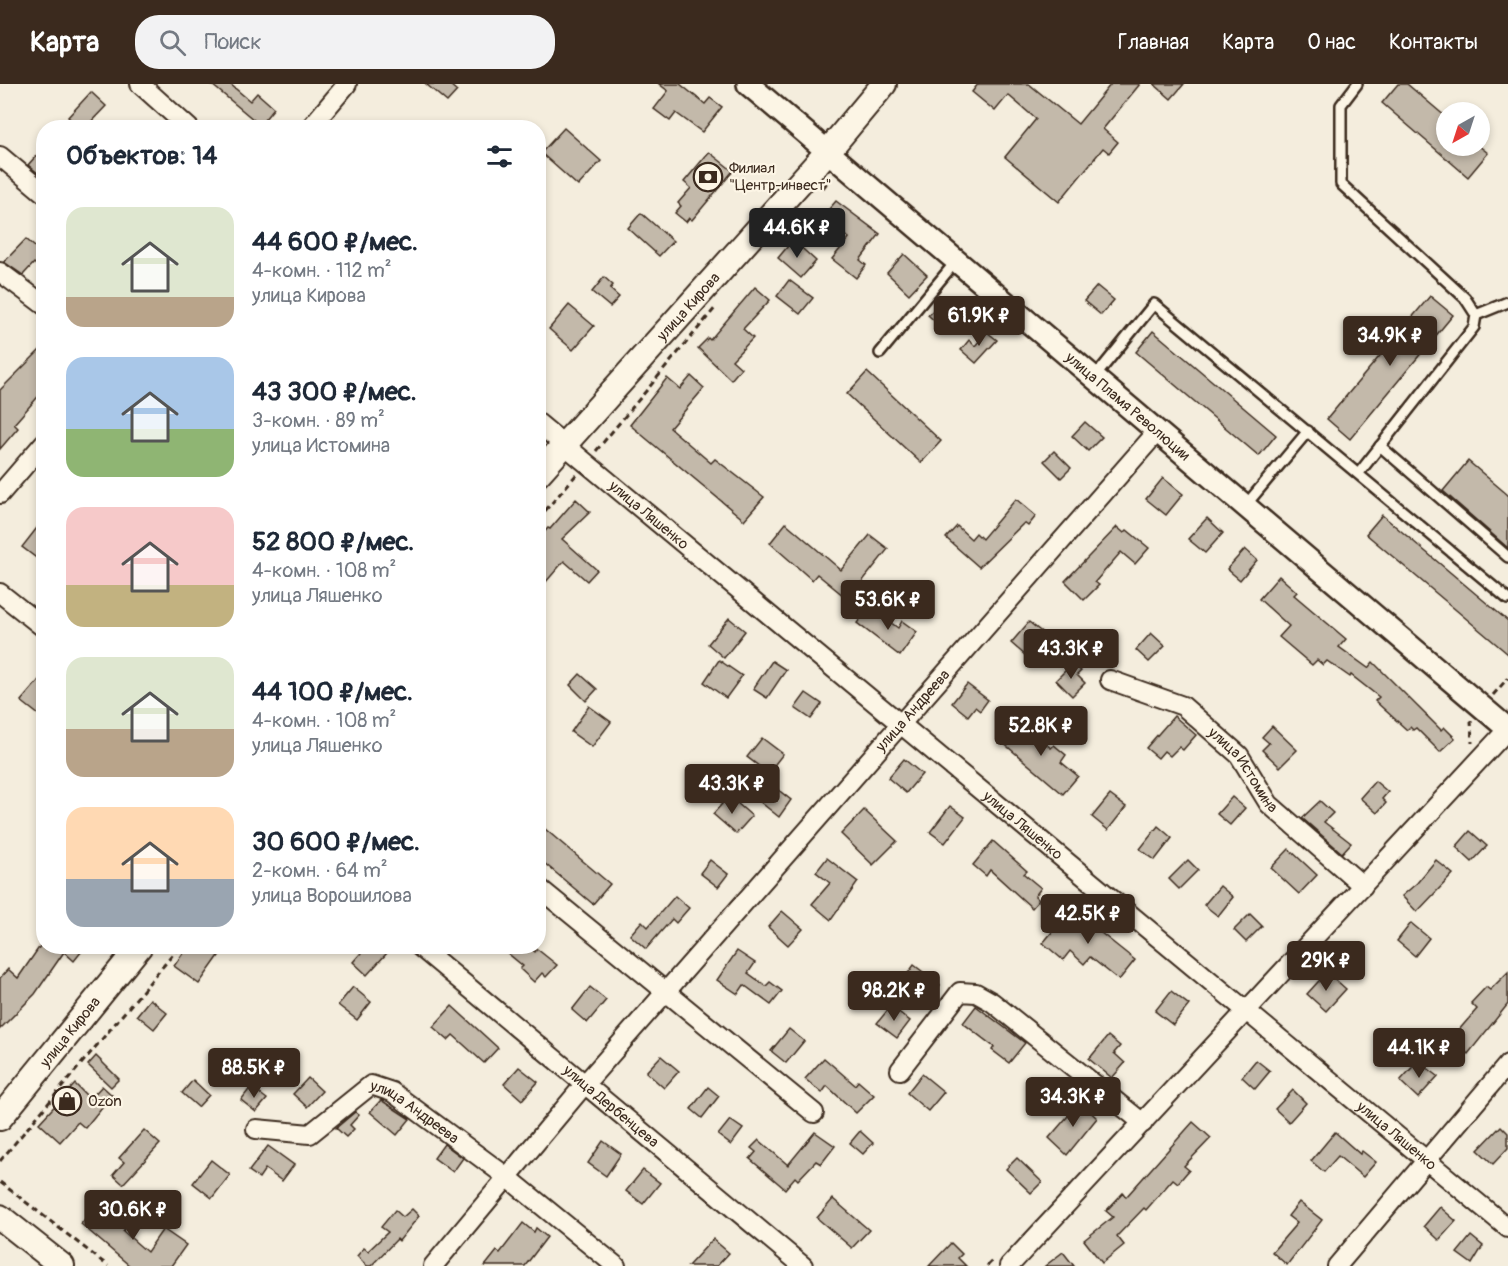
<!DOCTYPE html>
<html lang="ru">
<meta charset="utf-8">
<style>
:root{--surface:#fff;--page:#f2f2f3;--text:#1f2937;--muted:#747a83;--accent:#3b2a1e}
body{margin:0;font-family:Pangolin,sans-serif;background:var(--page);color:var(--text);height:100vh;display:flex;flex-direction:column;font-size:22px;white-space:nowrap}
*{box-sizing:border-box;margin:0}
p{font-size:20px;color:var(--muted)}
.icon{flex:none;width:33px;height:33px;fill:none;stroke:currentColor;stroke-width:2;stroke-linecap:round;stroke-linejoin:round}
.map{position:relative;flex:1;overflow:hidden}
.details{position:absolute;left:36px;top:36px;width:510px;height:834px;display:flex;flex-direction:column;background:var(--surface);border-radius:24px;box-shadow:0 3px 9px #0003}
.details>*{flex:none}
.needle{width:39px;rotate:219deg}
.buttons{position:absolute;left:1436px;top:18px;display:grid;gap:12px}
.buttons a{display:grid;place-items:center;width:54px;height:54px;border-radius:50%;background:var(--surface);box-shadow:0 3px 9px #0003;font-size:30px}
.price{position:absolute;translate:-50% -51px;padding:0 14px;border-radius:6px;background:var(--accent);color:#fff;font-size:20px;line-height:39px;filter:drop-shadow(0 2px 3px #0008)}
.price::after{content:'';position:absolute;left:50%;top:36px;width:18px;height:14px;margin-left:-9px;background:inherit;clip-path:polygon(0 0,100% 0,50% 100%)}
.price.current{background:#222;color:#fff}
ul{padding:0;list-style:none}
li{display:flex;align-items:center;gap:18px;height:150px;padding:0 30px}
li span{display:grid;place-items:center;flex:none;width:168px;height:120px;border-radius:18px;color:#555}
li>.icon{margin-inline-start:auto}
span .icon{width:72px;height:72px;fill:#fffc;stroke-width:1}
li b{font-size:26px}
h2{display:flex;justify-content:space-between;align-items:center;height:72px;padding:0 30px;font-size:26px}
header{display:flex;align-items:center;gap:36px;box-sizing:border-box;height:84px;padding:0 30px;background:var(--accent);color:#fff}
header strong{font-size:28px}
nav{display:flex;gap:33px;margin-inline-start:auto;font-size:21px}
.search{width:420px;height:54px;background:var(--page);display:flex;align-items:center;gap:15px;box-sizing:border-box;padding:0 21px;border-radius:24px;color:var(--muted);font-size:22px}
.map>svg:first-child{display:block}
</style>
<header>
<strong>Карта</strong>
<div class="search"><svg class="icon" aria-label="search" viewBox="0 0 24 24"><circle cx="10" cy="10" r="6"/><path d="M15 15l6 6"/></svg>Поиск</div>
<nav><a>Главная</a><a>Карта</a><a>О нас</a><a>Контакты</a></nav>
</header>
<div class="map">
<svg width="1508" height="1182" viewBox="0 0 1508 1182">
<rect width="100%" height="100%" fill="#f4eddd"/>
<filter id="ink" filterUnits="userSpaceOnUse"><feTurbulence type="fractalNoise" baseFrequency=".0167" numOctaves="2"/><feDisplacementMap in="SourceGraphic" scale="12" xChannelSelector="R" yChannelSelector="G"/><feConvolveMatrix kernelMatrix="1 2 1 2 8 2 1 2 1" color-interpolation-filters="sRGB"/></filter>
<g filter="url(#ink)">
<!-- building -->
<g fill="#c3b9aa" stroke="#3b2a1e" stroke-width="1.5">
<polygon points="211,0 230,0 250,17 257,9 274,24 260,41"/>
<polygon points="426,0 449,0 457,7 447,18"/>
<polygon points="659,0 680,0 705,20 710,14 722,23 702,48 676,29 670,37 654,25 668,7"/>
<polygon points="978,0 1029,0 1078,40 1111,0 1140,0 1103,45 1118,58 1109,69 1103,64 1059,118 1005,73 1036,35 1008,11 995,27 972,8"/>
<polygon points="1154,0 1184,0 1171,15"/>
<polygon points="1398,0 1407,0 1446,33 1446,62 1479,62 1488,69 1468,93 1382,19"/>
<polygon points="91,8 106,22 85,44 79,44 68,33"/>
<polygon points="564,44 601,77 578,102 541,69"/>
<polygon points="44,63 44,94 28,81"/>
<polygon points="709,68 733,87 692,136 689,134 686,138 675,129 681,122 678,119 691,104 684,98"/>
<polygon points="836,117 880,150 860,176 866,181 856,194 832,175 849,154 823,132"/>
<polygon points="641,129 673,157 659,172 628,144"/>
<polygon points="26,155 44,171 44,188 34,179 23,191 4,178"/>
<polygon points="793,156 816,177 801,194 778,174"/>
<polygon points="904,170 927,191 909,210 887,189"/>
<polygon points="604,193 613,201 610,205 619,213 610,223 592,208"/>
<polygon points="789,196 813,214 800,230 777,212"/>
<polygon points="1097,202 1114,216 1101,231 1084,217"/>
<polygon points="755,203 770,216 743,245 753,254 732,276 741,284 731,296 698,264 708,254 710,256"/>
<polygon points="1430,212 1453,231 1350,355 1327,335"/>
<polygon points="569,221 594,242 573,266 549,245"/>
<polygon points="938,222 947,232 939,241 928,231"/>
<polygon points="1153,247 1276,351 1259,372 1136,268"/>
<polygon points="987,248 997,256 976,279 961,266 969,256 975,262"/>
<polygon points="44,262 44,306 14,340 18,344 0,365 0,306"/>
<polygon points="867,288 941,357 921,379 847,310"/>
<polygon points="691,292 704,304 670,344 711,379 715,375 764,413 744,436 630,341 667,294 680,305"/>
<polygon points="1085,338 1102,353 1088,367 1072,352"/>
<polygon points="1054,367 1071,384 1061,394 1044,377"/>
<polygon points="1468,377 1508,411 1508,464 1443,407"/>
<polygon points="1163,394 1183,410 1166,431 1146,415"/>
<polygon points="576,415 590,428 562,455 597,486 587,497 564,477 538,507 538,455 548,444 550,445"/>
<polygon points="1016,415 1036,432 1028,442 1024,439 979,483 946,454 957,442 971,455 976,449 982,455"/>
<polygon points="1382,431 1508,537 1508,570 1366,450"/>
<polygon points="1207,434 1223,449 1205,469 1188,455"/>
<polygon points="44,435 44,470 39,476 22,463"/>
<polygon points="786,439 841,486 870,451 888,465 854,508 850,505 844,512 817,490 812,496 770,459"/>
<polygon points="1117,443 1124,449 1127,446 1149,464 1135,480 1121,468 1095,498 1099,501 1084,516 1065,497"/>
<polygon points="1245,465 1257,476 1240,496 1227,485"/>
<polygon points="1279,492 1297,508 1294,511 1346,555 1339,563 1368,584 1373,578 1441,646 1444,643 1455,654 1440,668 1416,644 1413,646 1410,643 1407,646 1375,617 1379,613 1351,591 1350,593 1327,577 1323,581 1317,576 1312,581 1279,553 1289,542 1259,515"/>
<polygon points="870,523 898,544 902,537 917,548 900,572 857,539"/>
<polygon points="729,534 745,547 724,574 708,560"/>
<polygon points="1029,538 1044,550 1026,572 1011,559"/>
<polygon points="1151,549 1165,562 1149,578 1136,566"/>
<polygon points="719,576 742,592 726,614 704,598"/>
<polygon points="772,577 786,586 767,614 753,605"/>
<polygon points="1073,579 1081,587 1077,591 1085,599 1072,612 1056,596"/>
<polygon points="44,590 44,635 21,617"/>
<polygon points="580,590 597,605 586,617 570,601"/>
<polygon points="967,600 988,616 980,627 975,623 968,632 952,619"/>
<polygon points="806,609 822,620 811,635 795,624"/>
<polygon points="589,622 611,638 592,663 571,648"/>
<polygon points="1174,632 1196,651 1183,666 1179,663 1170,672 1164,667 1158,674 1146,664"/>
<polygon points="1018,638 1051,664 1054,661 1066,671 1061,678 1078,692 1063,710 1002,658"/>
<polygon points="1272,642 1297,666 1280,683 1262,666 1269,659 1262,653"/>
<polygon points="762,654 783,670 768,689 747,673"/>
<polygon points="904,675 922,690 906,709 888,694"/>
<polygon points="1375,697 1388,708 1382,715 1386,719 1377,729 1360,714"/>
<polygon points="772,701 791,716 779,733 759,717"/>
<polygon points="1110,711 1126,723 1108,746 1092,733"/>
<polygon points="729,712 752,732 736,750 713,730"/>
<polygon points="1232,713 1245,724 1230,741 1217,730"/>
<polygon points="1320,717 1333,729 1324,738 1351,759 1342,769 1302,734"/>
<polygon points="950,722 965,733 945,759 930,748"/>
<polygon points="864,726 897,757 873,781 841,750"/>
<polygon points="538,739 610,800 593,820 538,774"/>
<polygon points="1158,742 1172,754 1155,776 1140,765"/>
<polygon points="1470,747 1487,762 1472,778 1456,763"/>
<polygon points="993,757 1027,787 1024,790 1041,804 1035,812 1039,816 1032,824 990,786 986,792 973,781"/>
<polygon points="1289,765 1317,791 1299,810 1271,784"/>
<polygon points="827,774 858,798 831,836 812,820 830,799 816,788"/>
<polygon points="710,776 728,790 718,803 700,789"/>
<polygon points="1188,776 1198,786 1179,805 1169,795"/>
<polygon points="1436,776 1453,790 1417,828 1402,812 1417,799"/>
<polygon points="1220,802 1233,813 1218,832 1204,821"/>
<polygon points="675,812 689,824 676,839 672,835 646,865 630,851 642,837 648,843"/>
<polygon points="1071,825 1135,876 1119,896 1090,873 1084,880 1070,867 1063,876 1043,859"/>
<polygon points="782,827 803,845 788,861 768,843"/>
<polygon points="1250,830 1262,842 1246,858 1234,846"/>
<polygon points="1411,839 1429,854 1415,872 1397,857"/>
<polygon points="40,862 86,862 74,877 64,868 35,910 0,945 0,894 8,885 18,894"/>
<polygon points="188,862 226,862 199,900 174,882"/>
<polygon points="367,862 379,862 387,869 367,891 353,878"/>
<polygon points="499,862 528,862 535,868 537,865 557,881 546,893 542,889 534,898 520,885 523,882"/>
<polygon points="737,867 755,879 748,889 766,902 770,898 782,907 771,921 744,901 738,910 717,896"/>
<polygon points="914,881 940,901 926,920 900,900"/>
<polygon points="1327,888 1346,905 1326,927 1307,910"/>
<polygon points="1508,888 1508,920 1468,970 1451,955 1477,925 1471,919 1486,903 1490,906"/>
<polygon points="353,903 371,918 357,936 338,921"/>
<polygon points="590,903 606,916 587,939 572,926"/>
<polygon points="1171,907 1189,921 1173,941 1155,927"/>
<polygon points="150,915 167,929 154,945 137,931"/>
<polygon points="452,922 498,964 484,979 453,951 448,956 433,943"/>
<polygon points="891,922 910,937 897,954 877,939"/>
<polygon points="976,922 1025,959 1009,979 992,966 994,963 963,939"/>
<polygon points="789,945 804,957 786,979 771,967"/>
<polygon points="1108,952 1120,962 1114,969 1125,979 1112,994 1089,975"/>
<polygon points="96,972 119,995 111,1003 88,981"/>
<polygon points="661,972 679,987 664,1004 646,988"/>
<polygon points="824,974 855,1001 858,997 874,1011 856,1029 827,1002 822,1009 805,995"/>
<polygon points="1256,976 1270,987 1255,1005 1242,993"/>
<polygon points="1418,977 1438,992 1418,1014 1400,997"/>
<polygon points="519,983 538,998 522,1016 504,1000"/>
<polygon points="922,990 944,1008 928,1027 907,1009"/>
<polygon points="308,994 322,1007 307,1023 293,1010"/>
<polygon points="193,996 209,1011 198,1023 182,1009"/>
<polygon points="75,1000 90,1015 102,1002 112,1011 85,1044 78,1038 60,1058 39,1039"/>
<polygon points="251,1003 267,1015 256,1028 241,1016"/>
<polygon points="708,1003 719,1012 702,1034 691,1025"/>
<polygon points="1293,1006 1306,1019 1289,1038 1275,1025"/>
<polygon points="381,1016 410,1035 397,1051 370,1028"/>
<polygon points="1080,1018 1097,1034 1067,1071 1049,1054"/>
<polygon points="355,1028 359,1031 350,1041 354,1045 346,1053 336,1044"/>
<polygon points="730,1036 743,1045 731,1061 718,1051"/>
<polygon points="1193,1038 1211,1054 1184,1082 1189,1086 1178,1099 1173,1095 1146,1126 1144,1124 1117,1152 1124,1161 1102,1179 1084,1156 1113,1133 1106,1127 1123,1109 1126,1113"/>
<polygon points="1501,1042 1508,1049 1508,1064 1493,1080 1478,1066"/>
<polygon points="144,1046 160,1060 123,1100 113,1091 124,1078 119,1074"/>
<polygon points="860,1047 873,1059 863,1070 850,1059"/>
<polygon points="815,1048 835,1062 821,1080 816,1077 798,1096 795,1093 785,1105 750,1075 756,1068 751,1064 759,1056 788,1081"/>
<polygon points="1335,1048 1360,1070 1362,1067 1376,1078 1363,1093 1338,1072 1324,1088 1311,1077"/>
<polygon points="603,1057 621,1070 606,1092 588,1079"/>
<polygon points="444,1060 463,1074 453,1088 434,1074"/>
<polygon points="268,1062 294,1081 282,1097 265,1085 259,1094 249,1087"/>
<polygon points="1017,1074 1042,1098 1031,1109 1006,1085"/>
<polygon points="211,1076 230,1091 212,1114 193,1099"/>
<polygon points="643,1086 660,1099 643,1120 626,1107"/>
<polygon points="833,1115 869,1146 852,1164 817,1134"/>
<polygon points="1299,1118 1322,1136 1287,1181 1272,1168 1297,1139 1288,1132"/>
<polygon points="1440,1123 1456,1137 1439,1156 1424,1142"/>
<polygon points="94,1124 111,1138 122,1125 133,1135 123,1147 147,1168 163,1145 186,1161 171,1182 130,1182 81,1140"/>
<polygon points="412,1125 419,1132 399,1157 397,1155 371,1182 367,1182 357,1172 364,1164 368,1167 388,1148 381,1143 395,1126 403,1133"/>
<polygon points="523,1139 534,1148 536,1144 547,1153 525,1182 485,1182 497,1167 500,1169"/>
<polygon points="1471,1152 1483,1162 1472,1180 1457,1169"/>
<polygon points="713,1155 729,1169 717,1182 688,1182"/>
<polygon points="951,1159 962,1170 958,1174 966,1182 929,1182"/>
<polygon points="1063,1168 1074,1182 1045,1182"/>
</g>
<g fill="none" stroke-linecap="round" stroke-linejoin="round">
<!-- service casing -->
<g stroke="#3b2a1e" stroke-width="14">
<g id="service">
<polyline points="1357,0 1341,21 1341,100 1465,214 1476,231 1474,243 1359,389"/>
<polyline points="1476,231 1508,218"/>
<polyline points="880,269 957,176"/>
<polyline points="1094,294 1154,220 1508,515"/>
<polyline points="1380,362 1508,473"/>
<polyline points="1245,422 1308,347"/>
</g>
</g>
<!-- minor casing -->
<g stroke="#3b2a1e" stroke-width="22">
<g id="minor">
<polyline points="140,0 189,44"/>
<polyline points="310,44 347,0"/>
<polyline points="0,72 44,109"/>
<polyline points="0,188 44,221"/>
<path id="s1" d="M538,339l970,805"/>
<polyline points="0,410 44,359"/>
<polyline points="0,509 44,544"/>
<path id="s2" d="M1110,596l73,26 56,49 30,49 94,82"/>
<polyline points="538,803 814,1029"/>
<path id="s3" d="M419,862l384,320"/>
<polyline points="900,986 960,908 976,909 992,918 1143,1039"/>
<path id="s4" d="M256,1045l54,5 61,-49 21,7 115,85 109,89"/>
<path id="s5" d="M433,1182l151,-181 573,-653"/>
<polyline points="1009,1182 1508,645"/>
<polyline points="1337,1182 1508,980"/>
</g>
</g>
<!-- tertiary casing -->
<g stroke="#3b2a1e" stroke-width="26">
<g id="tertiary">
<path id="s6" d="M748,0l760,645"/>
</g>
</g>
<!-- secondary casing -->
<g stroke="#3b2a1e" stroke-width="28">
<g id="secondary">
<path id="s7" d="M538,390l291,-324 55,-66"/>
<path id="s8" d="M0,1034l140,-172"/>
<polyline points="0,1133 62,1182"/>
</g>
</g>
<!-- path -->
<g stroke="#3b2a1e" stroke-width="3" stroke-dasharray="6 4.5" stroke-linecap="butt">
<polyline points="823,104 831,93"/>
<polyline points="596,367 716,223"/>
<polyline points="538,435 576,391"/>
<polyline points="1493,611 1508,594"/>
<polyline points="1471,636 1472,659"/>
<polyline points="0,1077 180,862"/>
<polyline points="0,1098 108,1182"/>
<polyline points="987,1182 994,1175"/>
</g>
<!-- service -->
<use href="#service" stroke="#fcf5e5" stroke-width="9"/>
<!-- minor -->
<use href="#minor" stroke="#fcf5e5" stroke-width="18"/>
<!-- tertiary -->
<use href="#tertiary" stroke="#fcf5e5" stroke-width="21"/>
<!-- secondary -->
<use href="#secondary" stroke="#fcf5e5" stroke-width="24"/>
</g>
</g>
<!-- icons -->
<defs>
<g id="bank-ring" transform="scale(1.5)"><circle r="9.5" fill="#fcf5e5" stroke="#3b2a1e" stroke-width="1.5"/><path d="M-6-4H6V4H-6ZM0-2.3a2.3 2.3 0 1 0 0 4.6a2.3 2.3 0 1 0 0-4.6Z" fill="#3b2a1e"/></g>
<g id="shop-ring" transform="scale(1.5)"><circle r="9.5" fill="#fcf5e5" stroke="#3b2a1e" stroke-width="1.5"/><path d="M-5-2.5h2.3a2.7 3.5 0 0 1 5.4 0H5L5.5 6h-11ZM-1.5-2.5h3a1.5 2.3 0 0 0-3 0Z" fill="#3b2a1e"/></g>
</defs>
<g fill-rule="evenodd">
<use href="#bank-ring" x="708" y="93"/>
<use href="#shop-ring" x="67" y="1017"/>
</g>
<g text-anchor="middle" stroke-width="4.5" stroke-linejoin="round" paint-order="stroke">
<!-- poi labels -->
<g font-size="15" fill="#3b2a1e" stroke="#fcf5e5" text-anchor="start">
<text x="729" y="89">Филиал<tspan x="729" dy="17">"Центр-инвест"</tspan></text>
<text x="88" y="1022">Ozon</text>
</g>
<!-- street labels -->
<g font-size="15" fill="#3b2a1e" stroke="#fcf5e5">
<text dy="5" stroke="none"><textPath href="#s7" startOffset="225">улица Кирова</textPath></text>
<text dy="5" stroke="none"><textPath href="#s6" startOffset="498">улица Пламя Революции</textPath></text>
<text dy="5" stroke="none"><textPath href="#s1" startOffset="144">улица Ляшенко</textPath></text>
<text dy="5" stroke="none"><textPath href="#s5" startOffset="734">улица Андреева</textPath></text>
<text dy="5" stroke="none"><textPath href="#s2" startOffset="166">улица Истомина</textPath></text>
<text dy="5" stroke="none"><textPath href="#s1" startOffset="630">улица Ляшенко</textPath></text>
<text dy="5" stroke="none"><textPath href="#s8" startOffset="111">улица Кирова</textPath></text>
<text dy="5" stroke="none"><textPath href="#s3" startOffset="250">улица Дербенцева</textPath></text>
<text dy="5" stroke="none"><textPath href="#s4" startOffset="184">улица Андреева</textPath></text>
<text dy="5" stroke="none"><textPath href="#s1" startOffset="1116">улица Ляшенко</textPath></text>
</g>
</g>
</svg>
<div class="buttons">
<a><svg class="needle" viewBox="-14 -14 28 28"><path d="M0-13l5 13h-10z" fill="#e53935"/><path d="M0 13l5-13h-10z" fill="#747a83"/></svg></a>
</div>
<b class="price current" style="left:797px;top:175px">44.6K ₽</b>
<b class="price" style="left:979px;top:263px">61.9K ₽</b>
<b class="price" style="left:1390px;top:283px">34.9K ₽</b>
<b class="price" style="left:888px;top:547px">53.6K ₽</b>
<b class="price" style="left:1071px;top:596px">43.3K ₽</b>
<b class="price" style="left:1041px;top:673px">52.8K ₽</b>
<b class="price" style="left:732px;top:731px">43.3K ₽</b>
<b class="price" style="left:1088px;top:861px">42.5K ₽</b>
<b class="price" style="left:1326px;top:908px">29K ₽</b>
<b class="price" style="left:894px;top:938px">98.2K ₽</b>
<b class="price" style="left:1419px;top:995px">44.1K ₽</b>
<b class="price" style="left:254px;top:1015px">88.5K ₽</b>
<b class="price" style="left:1073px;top:1044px">34.3K ₽</b>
<b class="price" style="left:133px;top:1157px">30.6K ₽</b>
<section class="details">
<h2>Объектов: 14<svg class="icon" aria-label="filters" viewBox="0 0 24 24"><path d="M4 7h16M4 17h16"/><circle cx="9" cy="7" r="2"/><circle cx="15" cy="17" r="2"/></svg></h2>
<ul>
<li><span style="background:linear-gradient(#dfe7d0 75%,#b9a48a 0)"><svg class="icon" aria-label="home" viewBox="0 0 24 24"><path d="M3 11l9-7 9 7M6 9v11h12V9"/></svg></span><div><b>44 600 ₽/мес.</b><p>4-комн. · 112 m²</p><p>улица Кирова</p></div></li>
<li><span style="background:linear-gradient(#a9c7e8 60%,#8fb573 0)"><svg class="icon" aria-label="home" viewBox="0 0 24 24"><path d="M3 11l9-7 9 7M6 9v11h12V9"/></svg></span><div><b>43 300 ₽/мес.</b><p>3-комн. · 89 m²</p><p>улица Истомина</p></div></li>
<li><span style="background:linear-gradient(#f6c9c9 65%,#c2b280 0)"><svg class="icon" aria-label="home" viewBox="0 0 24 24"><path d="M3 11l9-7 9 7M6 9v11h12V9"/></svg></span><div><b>52 800 ₽/мес.</b><p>4-комн. · 108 m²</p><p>улица Ляшенко</p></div></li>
<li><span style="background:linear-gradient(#dfe7d0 60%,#b9a48a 0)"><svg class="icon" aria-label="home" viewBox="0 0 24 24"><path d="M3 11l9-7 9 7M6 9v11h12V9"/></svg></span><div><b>44 100 ₽/мес.</b><p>4-комн. · 108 m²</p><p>улица Ляшенко</p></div></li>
<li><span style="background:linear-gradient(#ffd9b3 60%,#9aa5b1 0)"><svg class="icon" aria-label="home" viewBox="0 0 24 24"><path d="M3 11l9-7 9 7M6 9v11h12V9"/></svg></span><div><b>30 600 ₽/мес.</b><p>2-комн. · 64 m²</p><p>улица Ворошилова</p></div></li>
</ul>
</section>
</div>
